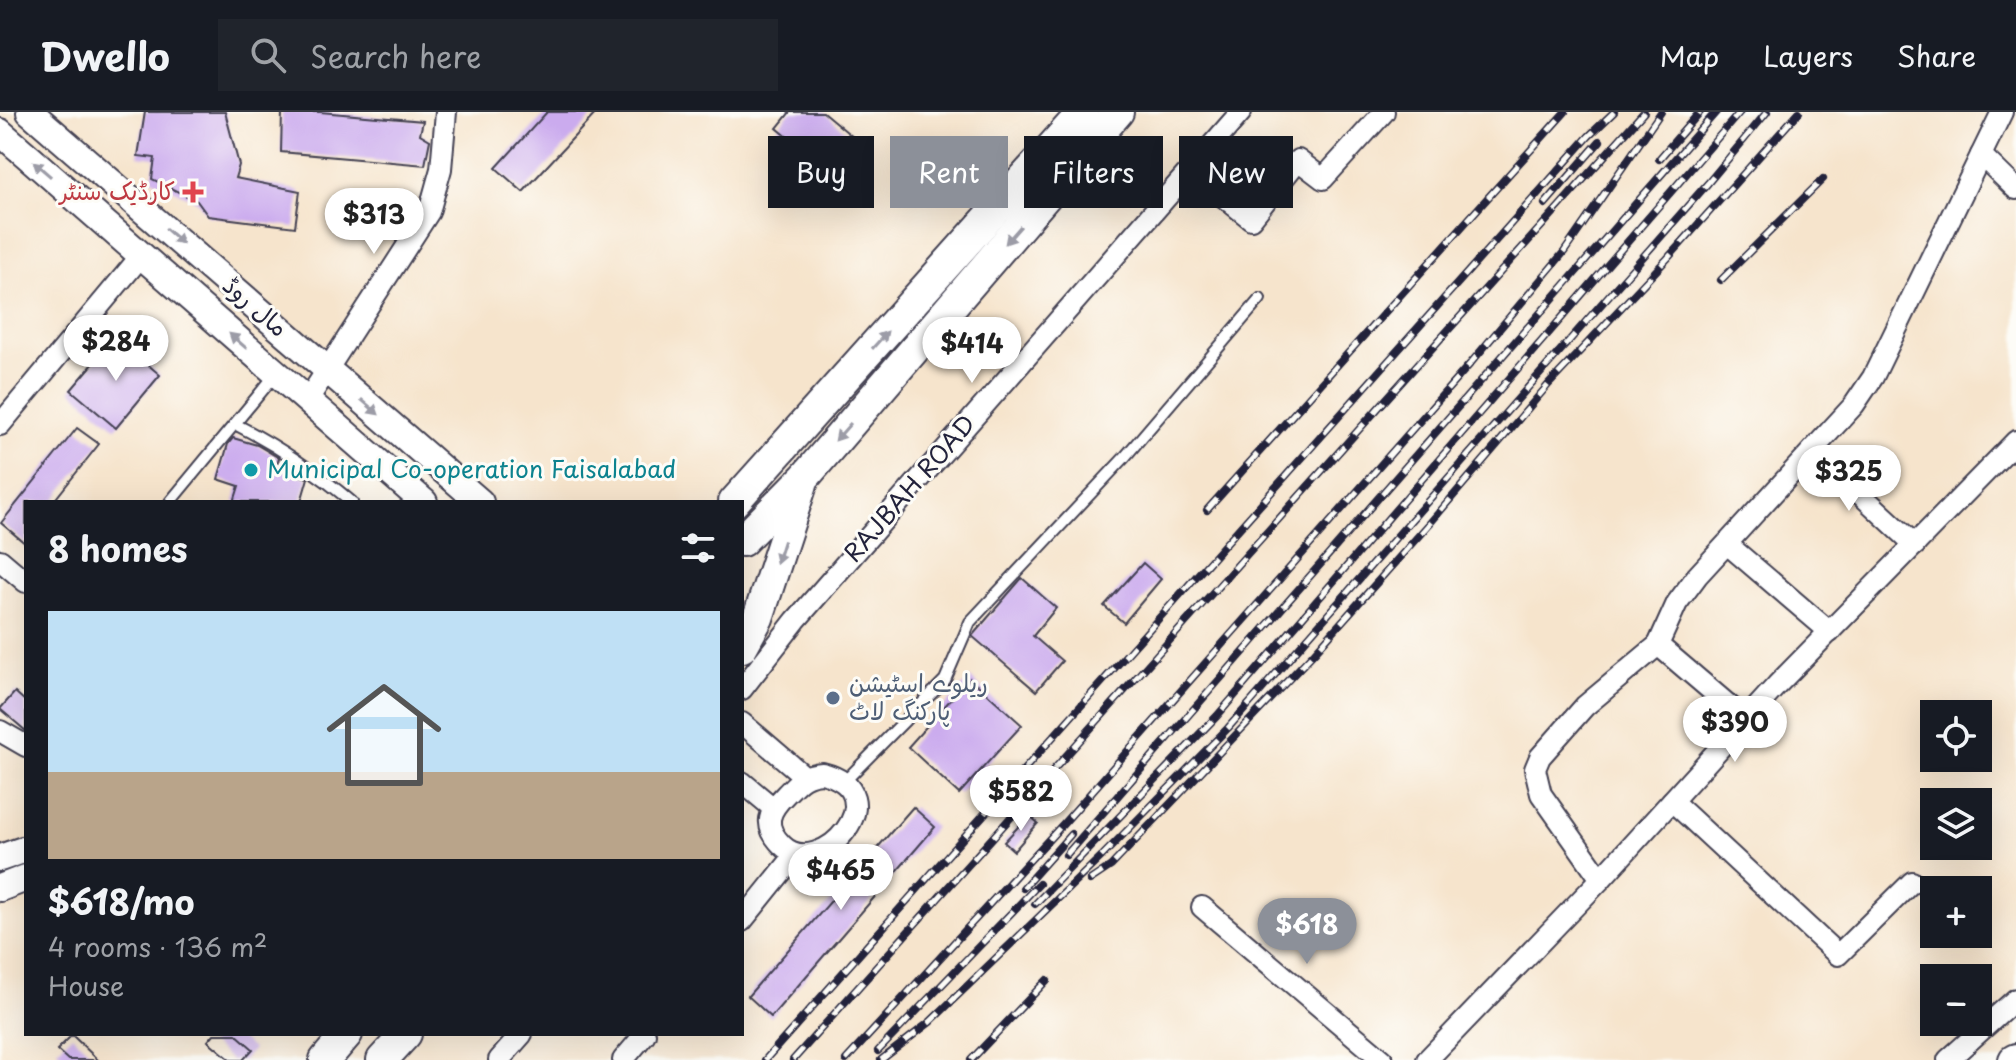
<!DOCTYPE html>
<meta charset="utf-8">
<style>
:root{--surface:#171b24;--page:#20242c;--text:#f1f3f6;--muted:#9ea1a6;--line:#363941;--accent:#8c9099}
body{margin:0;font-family:"Playpen Sans","Playpen Sans Arabic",sans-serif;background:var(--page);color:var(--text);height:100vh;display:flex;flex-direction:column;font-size:30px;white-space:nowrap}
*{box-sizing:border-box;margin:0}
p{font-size:26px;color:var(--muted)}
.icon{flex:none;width:44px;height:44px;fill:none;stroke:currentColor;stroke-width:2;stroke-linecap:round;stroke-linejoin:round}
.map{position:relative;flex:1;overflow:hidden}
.side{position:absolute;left:24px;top:388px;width:720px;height:536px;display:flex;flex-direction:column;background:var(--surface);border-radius:0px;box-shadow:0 8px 32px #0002}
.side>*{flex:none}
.top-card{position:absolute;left:768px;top:24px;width:760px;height:72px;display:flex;gap:16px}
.buttons{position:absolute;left:1920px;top:588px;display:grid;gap:16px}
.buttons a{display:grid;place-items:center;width:72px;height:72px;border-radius:0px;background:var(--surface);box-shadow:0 8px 32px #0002;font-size:40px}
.price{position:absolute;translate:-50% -68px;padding:0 18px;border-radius:28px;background:#fff;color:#222;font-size:26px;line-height:52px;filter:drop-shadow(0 2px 4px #0008)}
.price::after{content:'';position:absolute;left:50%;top:48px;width:24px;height:18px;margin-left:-12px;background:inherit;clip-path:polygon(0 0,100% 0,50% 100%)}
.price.selected{background:var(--accent);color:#fff}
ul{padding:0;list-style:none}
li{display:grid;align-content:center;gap:16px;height:424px;padding:0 24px}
li span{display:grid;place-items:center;height:248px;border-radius:0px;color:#555}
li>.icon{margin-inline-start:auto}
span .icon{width:144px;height:144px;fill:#fffc;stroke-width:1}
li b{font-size:34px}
h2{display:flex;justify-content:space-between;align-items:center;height:96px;padding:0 24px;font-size:34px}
.chip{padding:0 28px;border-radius:0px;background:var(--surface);box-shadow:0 8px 32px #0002;font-size:28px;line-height:72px}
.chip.selected{background:var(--accent);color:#fff}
header{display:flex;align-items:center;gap:48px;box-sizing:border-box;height:112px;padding:0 40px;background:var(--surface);border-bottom:2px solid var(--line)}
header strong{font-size:38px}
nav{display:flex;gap:44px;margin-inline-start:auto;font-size:28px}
.search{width:560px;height:72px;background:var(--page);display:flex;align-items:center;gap:20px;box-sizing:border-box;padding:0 28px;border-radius:0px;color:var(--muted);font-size:30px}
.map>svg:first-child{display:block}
</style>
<header>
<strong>Dwello</strong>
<div class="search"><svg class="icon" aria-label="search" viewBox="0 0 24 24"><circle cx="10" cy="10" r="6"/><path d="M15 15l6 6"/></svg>Search here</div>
<nav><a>Map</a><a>Layers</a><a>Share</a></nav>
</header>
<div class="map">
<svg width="2016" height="948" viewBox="0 0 2016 948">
<rect width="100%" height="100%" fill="#fdfcf7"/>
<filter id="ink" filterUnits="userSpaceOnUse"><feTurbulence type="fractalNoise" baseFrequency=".0125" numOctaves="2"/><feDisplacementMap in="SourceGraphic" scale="16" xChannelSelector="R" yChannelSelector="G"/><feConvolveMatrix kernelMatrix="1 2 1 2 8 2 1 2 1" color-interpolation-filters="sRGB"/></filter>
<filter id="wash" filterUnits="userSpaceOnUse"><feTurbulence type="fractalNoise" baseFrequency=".006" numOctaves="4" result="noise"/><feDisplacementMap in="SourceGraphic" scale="32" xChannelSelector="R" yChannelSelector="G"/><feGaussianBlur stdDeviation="1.8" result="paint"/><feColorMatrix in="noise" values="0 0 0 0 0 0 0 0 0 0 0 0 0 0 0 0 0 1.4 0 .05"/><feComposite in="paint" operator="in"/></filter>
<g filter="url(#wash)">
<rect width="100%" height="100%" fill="#f6e4cc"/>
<g id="blocks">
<!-- building -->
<g fill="#cbabee">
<polygon points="145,0 225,0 239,53 235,66 300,79 295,115 208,104 197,89 152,67 155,46 138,44"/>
<polygon points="282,0 320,0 423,9 420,22 430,28 425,53 281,40"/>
<polygon points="547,0 597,0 523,80 496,56"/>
<polygon points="790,0 823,0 853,25 826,57 777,16"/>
<polygon points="116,225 160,263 116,316 71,278"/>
<polygon points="77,316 99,332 53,390 26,390 26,432 1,411"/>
<polygon points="233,326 257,333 279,346 276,356 308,366 301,390 234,390 239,374 218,367 228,332"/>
<polygon points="1143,451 1161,467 1124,511 1104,494"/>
<polygon points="1022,466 1056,496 1033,524 1062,549 1036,579 972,524"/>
<polygon points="970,566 1022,613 959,682 908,635"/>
<polygon points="15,580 26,590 26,619 0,597"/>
<polygon points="913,695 935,715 771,905 748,884"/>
<polygon points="1029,703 1038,711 1014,739 1004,730"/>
<polygon points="214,922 236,922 253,937 243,948 231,948 208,929"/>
<polygon points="72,923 98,948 68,948 57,938"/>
</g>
</g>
</g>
<g filter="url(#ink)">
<use href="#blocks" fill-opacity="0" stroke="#423f51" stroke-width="2"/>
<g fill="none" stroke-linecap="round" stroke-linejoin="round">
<!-- service casing -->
<g stroke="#423f51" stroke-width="14">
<g id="service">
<path d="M235,312c43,22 80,47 117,78"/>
<polyline points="170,390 276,262"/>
<polyline points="845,669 945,568 970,510 1124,346 1260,187"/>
</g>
</g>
<!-- minor casing -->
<g stroke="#423f51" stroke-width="24">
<g id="minor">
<polyline points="1981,43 2016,77"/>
<polyline points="1190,58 1251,107 1298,48 1323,67 1384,0"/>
<polyline points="307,289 429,100 441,57 446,0"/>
<polyline points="0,313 141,144"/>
<polyline points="1813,338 1915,433"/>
<polyline points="1727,432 1830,520"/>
<polyline points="0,448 26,470"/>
<polyline points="1658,533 1746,608"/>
<polyline points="742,577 796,508 1241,0"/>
<polyline points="742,611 804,664"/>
<polyline points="0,619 26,634"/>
<path d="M822,661c78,19 -2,110 -40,72 -20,-20 -13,-34 4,-51 12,-12 18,-20 36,-21z"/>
<polyline points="742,670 772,695"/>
<polyline points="1672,689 1838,843 1912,770"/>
<polyline points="1601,767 1541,682 1535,657 1540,645 1585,594 1658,533 1677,491 1697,464 1854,293 1873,265 2002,0"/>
<polyline points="1202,795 1383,948"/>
<polyline points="742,809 796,742"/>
<polyline points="499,948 522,922"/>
<polyline points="623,948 645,922"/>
<polyline points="1427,948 1601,767 1777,573 2016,329"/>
<polyline points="1948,948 2016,887"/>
</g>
</g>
<!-- secondary casing -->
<g stroke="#423f51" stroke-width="30">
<g id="secondary">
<polyline points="30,0 480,390"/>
<polyline points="0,20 424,390"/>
<polyline points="0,746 26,737"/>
<polyline points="0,776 26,766"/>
</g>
</g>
<!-- primary casing -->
<g stroke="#423f51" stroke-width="34">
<g id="primary">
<polyline points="734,390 1083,0"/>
<polyline points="742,429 804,366 1118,0"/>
<polyline points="742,535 758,506 802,372"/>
<polyline points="325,948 347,922"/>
<polyline points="382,948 406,922"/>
<polyline points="2014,948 2016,947"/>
</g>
</g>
<!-- service -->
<use href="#service" stroke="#fff" stroke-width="10"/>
<!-- minor -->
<use href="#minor" stroke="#fff" stroke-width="20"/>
<!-- secondary -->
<use href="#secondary" stroke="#fff" stroke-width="26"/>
<!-- primary -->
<use href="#primary" stroke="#fff" stroke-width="30"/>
<!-- rail casing -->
<g stroke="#22223b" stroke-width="8">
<g id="rail">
<polyline points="1659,47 1700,0"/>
<polyline points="1545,92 1600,29"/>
<polyline points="1721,168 1823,67"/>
<polyline points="1207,398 1565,0"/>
<polyline points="1066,743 1716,0"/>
<polyline points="1090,768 1111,754 1313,542 1430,411 1549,272 1667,147 1799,0"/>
<polyline points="1023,776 1071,722"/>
<polyline points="1035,792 1217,604 1740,0"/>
<polyline points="878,939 1039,772"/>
<polyline points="765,948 1589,24 1614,0"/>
<polyline points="793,948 1644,0"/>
<polyline points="846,948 1064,711 1470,252 1564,140 1661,0"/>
<polyline points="881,948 930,910 1102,744 1228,616 1708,71 1767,0"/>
<polyline points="971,948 1047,868"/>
</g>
</g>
<!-- rail -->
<use href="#rail" stroke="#fdfcf7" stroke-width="5" stroke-dasharray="15" stroke-linecap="butt"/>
</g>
<!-- one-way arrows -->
<defs><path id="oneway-solid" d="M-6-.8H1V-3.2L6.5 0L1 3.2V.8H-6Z" transform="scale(2)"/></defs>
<g fill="#9c9ca7">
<use href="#oneway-solid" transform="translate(42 57) rotate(-139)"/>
<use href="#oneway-solid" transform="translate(1013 123) rotate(131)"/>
<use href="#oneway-solid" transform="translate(174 124) rotate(41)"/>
<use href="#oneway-solid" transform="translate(880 228) rotate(-48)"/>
<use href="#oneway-solid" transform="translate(238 229) rotate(-139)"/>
<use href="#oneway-solid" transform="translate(370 295) rotate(41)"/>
<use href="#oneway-solid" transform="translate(843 320) rotate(131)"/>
<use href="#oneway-solid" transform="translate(780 440) rotate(108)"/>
</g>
</g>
<!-- markers -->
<path fill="#e0444e" stroke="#fdfcf7" stroke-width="3" d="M189 68h8v8h8v8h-8v8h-8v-8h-8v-8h8z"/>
<circle fill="#0f9aa8" stroke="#fdfcf7" stroke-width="3" cx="251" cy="358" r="8"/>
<circle fill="#5c6f8a" stroke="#fdfcf7" stroke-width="3" cx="833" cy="586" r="8"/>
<g text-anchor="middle" stroke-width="6" stroke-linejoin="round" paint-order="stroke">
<!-- health labels -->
<g font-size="24" fill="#be3a42" stroke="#fdfcf7" text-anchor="end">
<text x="175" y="88">کارڈیک سنٹر</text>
</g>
<!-- street labels -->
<g font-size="24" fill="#22223b" stroke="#fdfcf7">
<text transform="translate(255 195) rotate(41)" y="8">مال روڈ</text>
<text transform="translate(910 377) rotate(-49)" y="8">RAJBAH ROAD</text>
</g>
<!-- culture labels -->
<g font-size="24" fill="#0d838f" stroke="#fdfcf7" text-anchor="start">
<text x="267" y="366">Municipal Co-operation Faisalabad</text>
</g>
<!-- service labels -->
<g font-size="24" fill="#4e5e75" stroke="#fdfcf7" text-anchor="start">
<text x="849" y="580">ریلوے اسٹیشن<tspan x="849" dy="28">پارکنگ لاٹ</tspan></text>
</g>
</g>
</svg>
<div class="buttons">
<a><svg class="icon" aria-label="locate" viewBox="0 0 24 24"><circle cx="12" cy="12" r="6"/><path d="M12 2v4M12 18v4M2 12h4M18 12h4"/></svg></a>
<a><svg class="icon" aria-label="layers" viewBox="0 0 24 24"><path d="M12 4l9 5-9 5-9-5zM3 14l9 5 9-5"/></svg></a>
<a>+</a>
<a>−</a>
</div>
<b class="price" style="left:374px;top:144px">$313</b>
<b class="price" style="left:116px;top:271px">$284</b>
<b class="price" style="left:972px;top:273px">$414</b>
<b class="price" style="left:1849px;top:401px">$325</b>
<b class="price" style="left:1735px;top:652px">$390</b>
<b class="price" style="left:1021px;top:721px">$582</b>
<b class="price" style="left:841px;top:800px">$465</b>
<b class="price selected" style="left:1307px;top:854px">$618</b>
<div class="top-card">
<a class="chip">Buy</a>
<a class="chip selected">Rent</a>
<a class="chip">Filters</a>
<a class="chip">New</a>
</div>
<section class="side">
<h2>8 homes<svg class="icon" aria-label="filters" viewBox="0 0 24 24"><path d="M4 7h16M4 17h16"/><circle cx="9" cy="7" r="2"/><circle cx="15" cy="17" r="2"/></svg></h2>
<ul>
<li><span style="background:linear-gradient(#bfe0f5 65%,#b9a48a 0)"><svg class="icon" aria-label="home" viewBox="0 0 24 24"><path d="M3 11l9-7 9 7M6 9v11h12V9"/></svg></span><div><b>$618/mo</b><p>4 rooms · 136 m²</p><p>House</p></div></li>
</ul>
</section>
</div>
